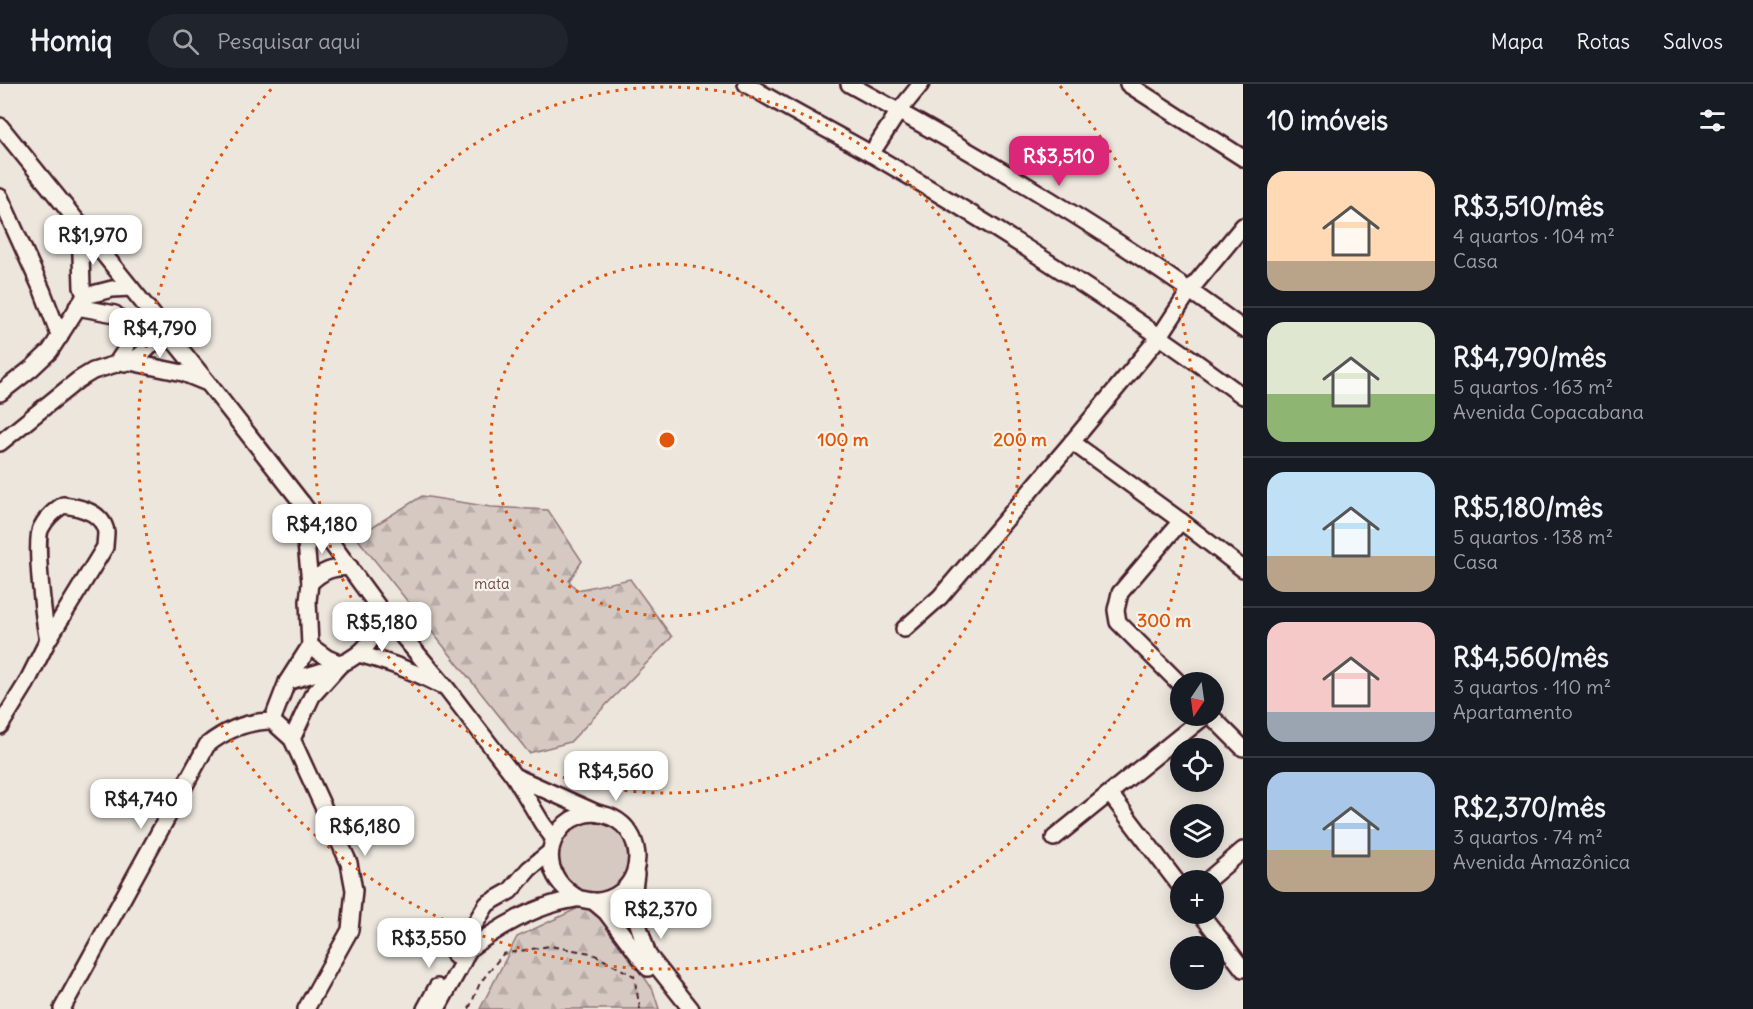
<!DOCTYPE html>
<html lang="pt">
<meta charset="utf-8">
<style>
:root{--surface:#171b24;--page:#20242c;--text:#f1f3f6;--muted:#9ea1a6;--line:#363941;--accent:#db2777}
body{margin:0;font-family:Delius,sans-serif;background:var(--page);color:var(--text);height:100vh;display:flex;flex-direction:column;font-size:22px;white-space:nowrap}
*{box-sizing:border-box;margin:0}
p{font-size:20px;color:var(--muted)}
.icon{flex:none;width:33px;height:33px;fill:none;stroke:currentColor;stroke-width:2;stroke-linecap:round;stroke-linejoin:round}
.map{position:relative;flex:1;overflow:hidden}
.drawer{display:flex;flex-direction:column;background:var(--surface);width:510px}
.drawer>*{flex:none}
.needle{width:39px;rotate:193deg}
.tools{position:absolute;left:1170px;top:588px;display:grid;gap:12px}
.tools a{display:grid;place-items:center;width:54px;height:54px;border-radius:50%;background:var(--surface);box-shadow:0 3px 15px #0003;font-size:30px}
.price{position:absolute;translate:-50% -51px;padding:0 14px;border-radius:12px;background:#fff;color:#222;font-size:20px;line-height:39px;filter:drop-shadow(0 2px 3px #0008)}
.price::after{content:'';position:absolute;left:50%;top:36px;width:18px;height:14px;margin-left:-9px;background:inherit;clip-path:polygon(0 0,100% 0,50% 100%)}
.price.selected{background:var(--accent);color:#fff}
ul{padding:0;list-style:none}
li{display:flex;align-items:center;gap:18px;height:150px;padding:0 24px}
li+li{border-top:2px solid var(--line)}
li span{display:grid;place-items:center;flex:none;width:168px;height:120px;border-radius:18px;color:#555}
li>.icon{margin-inline-start:auto}
span .icon{width:72px;height:72px;fill:#fffc;stroke-width:1}
li b{font-size:26px}
h2{display:flex;justify-content:space-between;align-items:center;height:72px;padding:0 24px;font-size:26px}
header{display:flex;align-items:center;gap:36px;box-sizing:border-box;height:84px;padding:0 30px;background:var(--surface);border-bottom:2px solid var(--line)}
header strong{font-size:28px}
nav{display:flex;gap:33px;margin-inline-start:auto;font-size:21px}
.search{width:420px;height:54px;background:var(--page);display:flex;align-items:center;gap:15px;box-sizing:border-box;padding:0 21px;border-radius:33px;color:var(--muted);font-size:22px}
main{display:flex;flex:1;min-height:0}
.map>svg:first-child{display:block}
</style>
<header>
<strong>Homiq</strong>
<div class="search"><svg class="icon" aria-label="search" viewBox="0 0 24 24"><circle cx="10" cy="10" r="6"/><path d="M15 15l6 6"/></svg>Pesquisar aqui</div>
<nav><a>Mapa</a><a>Rotas</a><a>Salvos</a></nav>
</header>
<main>
<div class="map">
<svg width="1243" height="925" viewBox="0 0 1243 925">
<defs>
<pattern id="forest-firs" width="22" height="20" patternUnits="userSpaceOnUse" patternTransform="scale(1.5)"><rect width="22" height="20" fill="#d5c9c2"/><path d="M5 1l3.5 6h-7zM16 11l3.5 6h-7z" fill="#b8aca7"/></pattern>
</defs>
<rect width="100%" height="100%" fill="#ece6dd"/>
<filter id="ink" filterUnits="userSpaceOnUse"><feTurbulence type="fractalNoise" baseFrequency=".0167" numOctaves="2"/><feDisplacementMap in="SourceGraphic" scale="12" xChannelSelector="R" yChannelSelector="G"/><feConvolveMatrix kernelMatrix="1 2 1 2 8 2 1 2 1" color-interpolation-filters="sRGB"/></filter>
<g filter="url(#ink)">
<!-- forest -->
<g fill="url(#forest-firs)" stroke="#907476" stroke-width="1.5">
<polygon points="422,412 491,423 548,426 582,477 569,497 577,506 630,495 672,553 570,658 529,669 356,453"/>
<polygon points="593,817 653,906 659,925 480,925 517,853"/>
</g>
<!-- green -->
<circle fill="#d5c9c2" stroke="#907476" stroke-width="1.5" cx="594" cy="773" r="35"/>
<g fill="none" stroke-linecap="round" stroke-linejoin="round">
<!-- minor casing -->
<g stroke="#4a1f2b" stroke-width="20">
<g id="minor">
<path d="M746,0c41,25 85,47 127,71 127,74 252,154 370,241"/>
<path d="M849,0c135,74 270,153 394,245"/>
<polyline points="1128,0 1243,74"/>
<polyline points="0,42 208,299 302,419 379,524 448,606 514,692 542,739 554,755"/>
<polyline points="871,70 899,27 921,0"/>
<polyline points="0,113 42,206 60,253"/>
<polyline points="80,140 82,203 85,212"/>
<polyline points="130,278 183,289 205,298"/>
<path d="M125,279c15,-3 30,-22 40,-33"/>
<polyline points="0,309 32,284 50,267 85,212 112,205 131,204"/>
<polyline points="1072,358 1181,437 1243,485"/>
<polyline points="0,359 78,296 93,287 116,280 126,265 127,254 123,240 115,230 77,223"/>
<path d="M310,499c14,-13 21,-15 40,-16"/>
<polyline points="904,545 940,513 1072,358 1160,252 1190,206 1243,142"/>
<polyline points="310,562 327,574 341,580"/>
<path d="M359,570c29,8 55,17 81,31"/>
<path d="M287,598c26,-9 64,-15 81,-38 7,-9 8,-24 11,-36"/>
<polyline points="1180,600 1118,538 1116,526 1120,509 1181,437"/>
<polyline points="1211,632 1243,664"/>
<polyline points="272,637 292,655 349,779 354,806 350,846 306,925"/>
<polyline points="272,637 287,598 310,562 308,517 310,499 302,419"/>
<path d="M0,642l26,-42 22,-44 57,-93c0,-4 1,-10 1,-15 -3,-19 -26,-25 -43,-27 -9,6 -17,13 -22,23 -7,13 3,95 7,112"/>
<polyline points="292,655 312,612 339,582"/>
<polyline points="514,692 599,730"/>
<polyline points="1110,710 1180,802"/>
<polyline points="1054,754 1205,632"/>
<polyline points="636,790 632,821 648,871 691,925"/>
<polyline points="1208,796 1243,766"/>
<polyline points="593,817 606,828 648,884"/>
<polyline points="1201,830 1243,885"/>
<polyline points="455,872 487,820 510,807 529,785 550,768"/>
<path d="M62,925l145,-264c19,-15 40,-24 65,-24"/>
<polyline points="425,925 437,903"/>
<path d="M437,925c8,-15 16,-29 24,-44 3,-5 5,-12 9,-16 4,-5 13,-9 18,-13 27,-18 55,-32 87,-37 6,-1 12,2 18,2 10,1 22,-4 29,-10 23,-20 19,-59 -9,-73 -47,-23 -94,45 -35,80"/>
</g>
</g>
<!-- path -->
<polyline stroke="#4a1f2b" stroke-width="2" stroke-dasharray="6 4.5" stroke-linecap="butt" points="469,925 480,899 503,870 549,862 591,869 634,892 640,925"/>
<!-- minor -->
<use href="#minor" stroke="#f7f3e8" stroke-width="15"/>
</g>
</g>
<!-- distance rings -->
<g fill="none" stroke="#e0560e" stroke-width="3" stroke-dasharray="3 6">
<circle cx="667" cy="356" r="176"/>
<circle cx="667" cy="356" r="353"/>
<path d="M1060 2A529 529 0 1 1 274 2"/>
</g>
<g text-anchor="middle" stroke-width="4.5" stroke-linejoin="round" paint-order="stroke">
<!-- park labels -->
<g font-size="15" fill="#6d4a51" stroke="#f7f3e8">
<text x="492" y="505">mata</text>
</g>
</g>
<circle cx="667" cy="356" r="9" fill="#e0560e" stroke="#f7f3e8" stroke-width="3"/>
<g font-size="18" text-anchor="middle" font-weight="bold" fill="#e0560e" stroke="#f7f3e8" stroke-width="4.5" stroke-linejoin="round" paint-order="stroke">
<text x="843" y="362">100 m</text>
<text x="1020" y="362">200 m</text>
<text x="1164" y="543">300 m</text>
</g>
</svg>
<div class="tools">
<a><svg class="needle" viewBox="-14 -14 28 28"><path d="M0-13l5 13h-10z" fill="#e53935"/><path d="M0 13l5-13h-10z" fill="#9ea1a6"/></svg></a>
<a><svg class="icon" aria-label="locate" viewBox="0 0 24 24"><circle cx="12" cy="12" r="6"/><path d="M12 2v4M12 18v4M2 12h4M18 12h4"/></svg></a>
<a><svg class="icon" aria-label="layers" viewBox="0 0 24 24"><path d="M12 4l9 5-9 5-9-5zM3 14l9 5 9-5"/></svg></a>
<a>+</a>
<a>−</a>
</div>
<b class="price selected" style="left:1059px;top:103px">R$3,510</b>
<b class="price" style="left:93px;top:182px">R$1,970</b>
<b class="price" style="left:160px;top:275px">R$4,790</b>
<b class="price" style="left:322px;top:471px">R$4,180</b>
<b class="price" style="left:382px;top:569px">R$5,180</b>
<b class="price" style="left:616px;top:718px">R$4,560</b>
<b class="price" style="left:141px;top:746px">R$4,740</b>
<b class="price" style="left:365px;top:773px">R$6,180</b>
<b class="price" style="left:661px;top:856px">R$2,370</b>
<b class="price" style="left:429px;top:885px">R$3,550</b>
</div>
<section class="drawer">
<h2>10 imóveis<svg class="icon" aria-label="filters" viewBox="0 0 24 24"><path d="M4 7h16M4 17h16"/><circle cx="9" cy="7" r="2"/><circle cx="15" cy="17" r="2"/></svg></h2>
<ul>
<li><span style="background:linear-gradient(#ffd9b3 75%,#b9a48a 0)"><svg class="icon" aria-label="home" viewBox="0 0 24 24"><path d="M3 11l9-7 9 7M6 9v11h12V9"/></svg></span><div><b>R$3,510/mês</b><p>4 quartos · 104 m²</p><p>Casa</p></div></li>
<li><span style="background:linear-gradient(#dfe7d0 60%,#8fb573 0)"><svg class="icon" aria-label="home" viewBox="0 0 24 24"><path d="M3 11l9-7 9 7M6 9v11h12V9"/></svg></span><div><b>R$4,790/mês</b><p>5 quartos · 163 m²</p><p>Avenida Copacabana</p></div></li>
<li><span style="background:linear-gradient(#bfe0f5 70%,#b9a48a 0)"><svg class="icon" aria-label="home" viewBox="0 0 24 24"><path d="M3 11l9-7 9 7M6 9v11h12V9"/></svg></span><div><b>R$5,180/mês</b><p>5 quartos · 138 m²</p><p>Casa</p></div></li>
<li><span style="background:linear-gradient(#f6c9c9 75%,#9aa5b1 0)"><svg class="icon" aria-label="home" viewBox="0 0 24 24"><path d="M3 11l9-7 9 7M6 9v11h12V9"/></svg></span><div><b>R$4,560/mês</b><p>3 quartos · 110 m²</p><p>Apartamento</p></div></li>
<li><span style="background:linear-gradient(#a9c7e8 65%,#b9a48a 0)"><svg class="icon" aria-label="home" viewBox="0 0 24 24"><path d="M3 11l9-7 9 7M6 9v11h12V9"/></svg></span><div><b>R$2,370/mês</b><p>3 quartos · 74 m²</p><p>Avenida Amazônica</p></div></li>
</ul>
</section>
</main>
